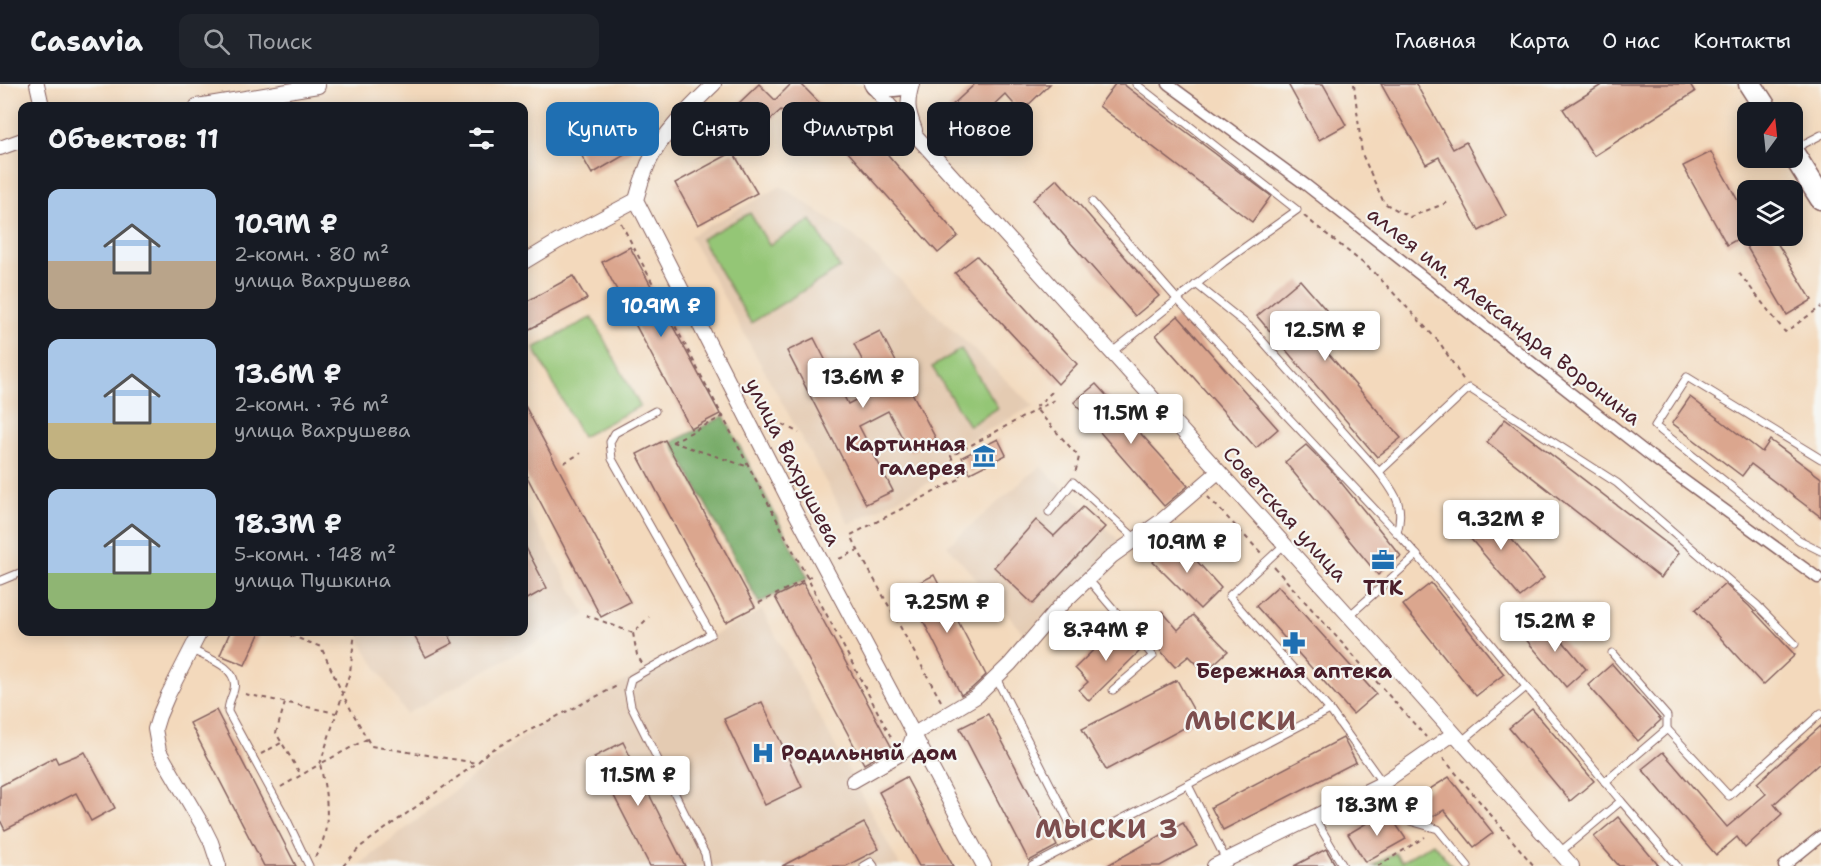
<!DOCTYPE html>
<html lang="ru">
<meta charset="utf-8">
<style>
:root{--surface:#171b24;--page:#20242c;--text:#f1f3f6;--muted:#9ea1a6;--line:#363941;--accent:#1f6fb2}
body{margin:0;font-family:"Shantell Sans",sans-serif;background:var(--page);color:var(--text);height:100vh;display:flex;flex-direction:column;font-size:22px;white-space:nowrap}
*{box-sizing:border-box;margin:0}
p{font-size:20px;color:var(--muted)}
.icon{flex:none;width:33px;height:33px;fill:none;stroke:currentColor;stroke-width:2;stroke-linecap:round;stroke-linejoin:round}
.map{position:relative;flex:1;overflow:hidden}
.drawer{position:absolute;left:18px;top:18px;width:510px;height:534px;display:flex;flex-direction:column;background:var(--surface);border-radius:12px;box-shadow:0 3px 15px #0003}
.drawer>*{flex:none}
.banner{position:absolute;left:546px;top:18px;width:570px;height:54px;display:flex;gap:12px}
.needle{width:39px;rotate:15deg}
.tools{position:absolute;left:1737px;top:18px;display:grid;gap:12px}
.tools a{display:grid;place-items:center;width:66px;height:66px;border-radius:12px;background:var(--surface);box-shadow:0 3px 15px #0003;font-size:30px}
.price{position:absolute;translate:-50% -51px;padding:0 14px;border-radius:6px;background:#fff;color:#222;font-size:20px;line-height:39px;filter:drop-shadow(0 2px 3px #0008)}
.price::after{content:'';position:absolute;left:50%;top:36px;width:18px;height:14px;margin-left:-9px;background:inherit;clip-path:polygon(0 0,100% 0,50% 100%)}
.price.selected{background:var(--accent);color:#fff}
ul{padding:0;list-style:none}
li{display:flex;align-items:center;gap:18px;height:150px;padding:0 30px}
li span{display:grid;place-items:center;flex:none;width:168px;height:120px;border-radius:12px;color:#555}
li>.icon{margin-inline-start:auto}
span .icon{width:72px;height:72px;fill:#fffc;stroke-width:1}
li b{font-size:26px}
h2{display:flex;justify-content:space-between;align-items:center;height:72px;padding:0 30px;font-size:26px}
.chip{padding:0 21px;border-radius:12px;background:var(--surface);box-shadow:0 3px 15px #0003;font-size:21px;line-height:54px}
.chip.selected{background:var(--accent);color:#fff}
header{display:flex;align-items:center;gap:36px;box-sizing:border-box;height:84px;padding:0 30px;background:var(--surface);border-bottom:2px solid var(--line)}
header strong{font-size:28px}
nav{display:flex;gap:33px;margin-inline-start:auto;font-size:21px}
.search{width:420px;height:54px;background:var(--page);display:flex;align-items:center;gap:15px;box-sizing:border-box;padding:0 21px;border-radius:12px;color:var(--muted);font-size:22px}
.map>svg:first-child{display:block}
</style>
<header>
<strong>Casavia</strong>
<div class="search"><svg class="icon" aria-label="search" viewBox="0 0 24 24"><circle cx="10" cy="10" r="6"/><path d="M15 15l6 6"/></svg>Поиск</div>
<nav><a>Главная</a><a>Карта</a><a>О нас</a><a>Контакты</a></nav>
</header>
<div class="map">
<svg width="1821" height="782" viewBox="0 0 1821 782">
<rect width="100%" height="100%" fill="#f6f6f2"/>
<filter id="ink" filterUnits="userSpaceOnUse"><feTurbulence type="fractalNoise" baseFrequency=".0167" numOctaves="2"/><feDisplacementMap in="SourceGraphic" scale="12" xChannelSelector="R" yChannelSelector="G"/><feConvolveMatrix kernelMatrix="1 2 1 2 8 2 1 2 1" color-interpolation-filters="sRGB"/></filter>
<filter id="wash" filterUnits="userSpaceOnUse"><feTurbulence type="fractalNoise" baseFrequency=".008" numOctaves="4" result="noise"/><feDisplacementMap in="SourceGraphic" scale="24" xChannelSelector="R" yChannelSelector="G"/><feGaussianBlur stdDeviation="1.35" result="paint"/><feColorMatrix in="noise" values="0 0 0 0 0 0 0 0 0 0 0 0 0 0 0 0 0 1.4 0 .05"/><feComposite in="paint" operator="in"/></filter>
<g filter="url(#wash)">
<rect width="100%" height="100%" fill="#f3d9bc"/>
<!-- built -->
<g fill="#e4cbb2">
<polygon points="781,102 854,152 1033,322 942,371 950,388 849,440 690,152"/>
<polygon points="1040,382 1126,463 1030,556 947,462"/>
<polygon points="524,420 586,531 406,630 360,557 364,548 524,548"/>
<polygon points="762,526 900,782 358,782 535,644"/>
</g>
<!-- green -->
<g fill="#94c676" stroke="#6f7250" stroke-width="1.5">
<polygon points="750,129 769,161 811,136 840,184 751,239 701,155"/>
<polygon points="592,233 640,322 582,353 534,264"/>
<polygon points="961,265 998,324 969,342 932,283"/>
<polygon points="1433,759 1452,782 1372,782 1395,769 1401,778"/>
</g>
<!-- forest -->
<polygon fill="#77ab67" stroke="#606549" stroke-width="1.5" points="724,332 808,494 759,519 672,358"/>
<g id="blocks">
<!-- building -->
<g fill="#dba68e">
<polygon points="759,0 775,16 791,0 801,0 846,46 858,36 958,152 938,169 830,48 816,61 781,26 741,62 719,38"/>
<polygon points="975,0 1050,0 1021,28 1005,10 967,46 948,25"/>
<polygon points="1115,0 1123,0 1271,112 1252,138 1099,22"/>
<polygon points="1288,0 1323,0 1346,41 1319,56"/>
<polygon points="1381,0 1416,0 1453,65 1466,58 1506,132 1479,147 1439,73 1426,80"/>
<polygon points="1603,0 1690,0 1695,8 1594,72 1563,25"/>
<polygon points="615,27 635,65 592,90 570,51"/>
<polygon points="733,68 757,109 698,141 675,99"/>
<polygon points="1711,68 1748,135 1748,149 1743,152 1773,152 1812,216 1787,231 1741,153 1727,161 1683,82"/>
<polygon points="1057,95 1159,212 1135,232 1033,116"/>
<polygon points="630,163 720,330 691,345 602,178"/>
<polygon points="977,172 1077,280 1058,300 955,189"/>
<polygon points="573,192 587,215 524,248 524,219"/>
<polygon points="1300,196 1346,249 1327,268 1401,354 1377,373 1257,232"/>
<polygon points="1178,232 1278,345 1256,364 1156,251"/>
<polygon points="880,247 936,355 910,368 888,327 859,342 893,407 866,420 787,267 814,254 848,320 877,305 854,260"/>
<polygon points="1096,300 1188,402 1164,422 1074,318"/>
<polygon points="1690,313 1762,368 1770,356 1821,394 1821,433 1751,380 1742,392 1672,339"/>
<polygon points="524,320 630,518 601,533 524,387"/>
<polygon points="1505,335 1679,469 1661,494 1487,358"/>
<polygon points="998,355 1006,371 970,389 962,373"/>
<polygon points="665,356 755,523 726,538 637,370"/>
<polygon points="1306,361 1330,385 1401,472 1378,491 1285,378"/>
<polygon points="1483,421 1544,494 1520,513 1459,441"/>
<polygon points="1083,423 1105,443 1033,520 994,483 1036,436 1054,452"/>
<polygon points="1177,455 1221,504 1200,525 1153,478"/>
<polygon points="524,460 547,504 524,517"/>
<polygon points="934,491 986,591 971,605 961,611 907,505"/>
<polygon points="803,499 892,664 864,680 775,513"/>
<polygon points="1431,499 1504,590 1476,612 1403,521"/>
<polygon points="1725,500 1749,522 1795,571 1763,601 1695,526"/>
<polygon points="1278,502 1376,610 1353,630 1256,522"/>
<polygon points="1162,527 1178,546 1193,531 1228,567 1205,588 1189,572 1175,583 1151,556 1149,559 1140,548"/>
<polygon points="1545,536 1586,585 1566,603 1524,553"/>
<polygon points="1118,542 1141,566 1089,617 1079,606 1088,598 1075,584"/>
<polygon points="230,548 260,548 245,581 220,571"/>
<polygon points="412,548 447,548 453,559 426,573"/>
<polygon points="1612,580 1661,636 1638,657 1588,601"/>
<polygon points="1177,596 1199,636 1106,686 1082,645"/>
<polygon points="762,618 802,703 765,721 724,635"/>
<polygon points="1532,625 1594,697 1570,717 1509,644"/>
<polygon points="216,626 296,782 264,782 190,639"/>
<polygon points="988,630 1057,762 1029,777 960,644"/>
<polygon points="1821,642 1821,678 1774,720 1782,730 1745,764 1737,753 1716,771 1642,685 1663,668 1727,743 1766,710 1757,699"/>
<polygon points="1343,654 1356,678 1223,746 1211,723"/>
<polygon points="623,658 685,782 650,782 594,673"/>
<polygon points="85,668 115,724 91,737 76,709 5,746 0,736 0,702 55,673 58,679"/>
<polygon points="906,693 953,782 919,782 879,708"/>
<polygon points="1449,693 1493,749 1474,763 1444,726 1427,736 1424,735 1412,716"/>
<polygon points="1387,727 1406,755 1365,778 1348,750"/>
<polygon points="1618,733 1659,782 1619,782 1594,753"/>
<polygon points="864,739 879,765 846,782 782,782"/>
<polygon points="1183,739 1197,762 1160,782 1106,782"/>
<polygon points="1326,765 1336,782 1294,782"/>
</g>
</g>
</g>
<g filter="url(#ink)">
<use href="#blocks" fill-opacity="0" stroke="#85605e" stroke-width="1.5"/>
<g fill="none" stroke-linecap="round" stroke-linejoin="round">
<!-- service casing -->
<g stroke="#85605e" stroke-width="9">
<g id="service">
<polyline points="1794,65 1821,51"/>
<polyline points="1092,118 1177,215 1397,449"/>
<polyline points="1196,200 1251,244 1379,388"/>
<polyline points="1111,269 1224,178 1297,126 1136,0"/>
<polyline points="655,327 615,349 610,358 612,375 711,550 631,595 628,606 631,622 705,770 707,782"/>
<polyline points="1821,375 1687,293 1655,342 1799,456 1821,467"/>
<polyline points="1049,428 1073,398 1136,455"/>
<path d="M1417,471l-20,-22c8,-29 -2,-39 -18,-61l90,-84 148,95 140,122 38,39"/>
<polyline points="1088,495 1153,572 1113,606"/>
<polyline points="0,497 22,488"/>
<polyline points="1349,532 1417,471 1621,717 1560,768"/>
<path d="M192,566c15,8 47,17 42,39 -2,9 -6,13 -6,23l58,106 23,48"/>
<polyline points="1612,569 1667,632 1667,645"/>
<polyline points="996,594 1079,757"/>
<polyline points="1330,626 1410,737 1438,745 1468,782"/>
<polyline points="1461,658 1526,603"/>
<polyline points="1605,698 1667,645 1729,712 1821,629"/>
<polyline points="1188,701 1226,776"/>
<polyline points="1621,717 1677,782"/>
<polyline points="1314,733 1343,782"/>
<polyline points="864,782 871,778 874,782"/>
<polyline points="1032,782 1330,626 1229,512 1284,461"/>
</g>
</g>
<!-- pedestrian casing -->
<g stroke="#85605e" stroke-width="13">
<g id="pedestrian">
<polyline points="1168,0 1306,101 1652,373 1818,494"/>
<polyline points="1784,782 1821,752"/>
</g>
</g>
<!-- minor casing -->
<g stroke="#85605e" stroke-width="16">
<g id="minor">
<polyline points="37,0 42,22"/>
<path d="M714,0c-24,23 -52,50 -66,80 -5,12 -9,24 -12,36l158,310 190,356"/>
<polyline points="871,0 918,54 1380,566 1572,782"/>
<path d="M912,0c-6,20 -4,27 3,46"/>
<polyline points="197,22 318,2"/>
<polyline points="0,64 22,56"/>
<polyline points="524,178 557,158 636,116"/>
<polyline points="200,548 168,611 159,632 155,645 159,667 204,744 211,758 219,782"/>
<polyline points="853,697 900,670 909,663 914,650 977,612 1010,580 1060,522 1112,472 1161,437 1218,388"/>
<polyline points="1214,782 1383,699 1453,650"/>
</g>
</g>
<!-- primary casing -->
<g stroke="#85605e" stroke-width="25">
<g id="primary">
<polyline points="876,0 884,2 903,0"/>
<polyline points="1750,0 1768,28"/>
<polyline points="1792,68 1821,114"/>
</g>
</g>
<!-- path -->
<g stroke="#85605e" stroke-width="2" stroke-dasharray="4.5 4.5" stroke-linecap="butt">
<polyline points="1354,0 1362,70 1384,119 1410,133 1449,118"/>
<polyline points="1304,132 1374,188 1440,259 1464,297"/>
<polyline points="621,139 893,657"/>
<polyline points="1739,189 1785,248 1821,223"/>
<polyline points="1052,308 1035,324 1079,373 1075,390"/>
<polyline points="775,336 799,349"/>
<polyline points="672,358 749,383"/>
<polyline points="672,358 724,332"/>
<polyline points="564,379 581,369"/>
<polyline points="1208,413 1262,470"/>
<polyline points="839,475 858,466"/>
<polyline points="1274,483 1426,653"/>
<polyline points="759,519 808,494 814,489"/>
<polyline points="586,531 633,549"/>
<polyline points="282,548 321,563 343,611 371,662 477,679"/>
<polyline points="642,579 637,571 633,549 649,533"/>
<polyline points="245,610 336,629"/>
<polyline points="941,617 858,466 851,451 961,394 951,372 1058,314"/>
<polyline points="285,619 276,649 301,691"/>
<polyline points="261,670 281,659"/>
<polyline points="1443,674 1534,782"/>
<polyline points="281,703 320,680 350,588 354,556 356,548"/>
<path d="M315,773c18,-27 12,-62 5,-93l47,-25"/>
<polyline points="343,782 360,763 477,679 489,667 617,602"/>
<polyline points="1378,782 1425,753"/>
</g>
<!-- service -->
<use href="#service" stroke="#fff" stroke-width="7"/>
<!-- pedestrian -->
<use href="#pedestrian" stroke="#fff" stroke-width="10"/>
<!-- minor -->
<use href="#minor" stroke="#fff" stroke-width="14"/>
<!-- primary -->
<use href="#primary" stroke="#fff" stroke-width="22"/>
</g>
</g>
<!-- icons -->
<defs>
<g id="museum-bare" transform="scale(1.8)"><path d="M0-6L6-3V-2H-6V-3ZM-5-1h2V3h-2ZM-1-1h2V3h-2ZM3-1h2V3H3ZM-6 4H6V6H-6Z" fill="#1f6fb2" stroke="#f6f6f2" stroke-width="2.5" paint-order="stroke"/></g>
<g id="office-bare" transform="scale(1.8)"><path d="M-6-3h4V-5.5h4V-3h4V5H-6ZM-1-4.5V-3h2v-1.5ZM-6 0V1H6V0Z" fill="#1f6fb2" stroke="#f6f6f2" stroke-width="2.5" paint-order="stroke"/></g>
<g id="pharmacy-bare" transform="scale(1.8)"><path d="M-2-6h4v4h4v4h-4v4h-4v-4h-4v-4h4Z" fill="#1f6fb2" stroke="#f6f6f2" stroke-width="2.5" paint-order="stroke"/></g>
<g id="hospital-bare" transform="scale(1.8)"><path d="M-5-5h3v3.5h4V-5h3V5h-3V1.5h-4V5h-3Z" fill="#1f6fb2" stroke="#f6f6f2" stroke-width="2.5" paint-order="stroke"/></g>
</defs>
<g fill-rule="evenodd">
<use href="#museum-bare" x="984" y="372"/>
<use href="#office-bare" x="1383" y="476"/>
<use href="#pharmacy-bare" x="1294" y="559"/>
<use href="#hospital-bare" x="763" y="669"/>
</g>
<g text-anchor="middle" stroke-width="4.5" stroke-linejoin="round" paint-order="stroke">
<!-- street labels -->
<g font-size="21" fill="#4a1f2b" stroke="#f6f6f2">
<text transform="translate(1504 232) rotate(38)" y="7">аллея им. Александра Воронина</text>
<text transform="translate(793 378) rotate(63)" y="7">улица Вахрушева</text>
<text transform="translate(1285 430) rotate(48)" y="7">Советская улица</text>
</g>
<!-- poi labels -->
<g font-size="21" font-weight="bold" fill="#4a1f2b" stroke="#f6f6f2">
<text x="966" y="367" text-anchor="end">Картинная<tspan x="966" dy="24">галерея</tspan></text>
<text x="1383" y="511">ТТК</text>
<text x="1294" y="594">Бережная аптека</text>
<text x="781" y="676" text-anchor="start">Родильный дом</text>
</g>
<!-- district labels -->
<g font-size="27" font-weight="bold" letter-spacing="1.5" fill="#7d4e4e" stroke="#f6f6f2">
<text x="1241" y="646">МЫСКИ</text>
<text x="1107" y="754">МЫСКИ 3</text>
</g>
</g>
</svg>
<div class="tools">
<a><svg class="needle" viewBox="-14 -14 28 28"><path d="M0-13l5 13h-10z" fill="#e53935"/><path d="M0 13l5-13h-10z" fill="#9ea1a6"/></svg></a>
<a><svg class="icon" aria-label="layers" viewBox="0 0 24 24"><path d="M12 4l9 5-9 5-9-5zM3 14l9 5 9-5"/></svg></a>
</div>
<b class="price selected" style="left:661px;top:254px">10.9M ₽</b>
<b class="price" style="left:1325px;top:278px">12.5M ₽</b>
<b class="price" style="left:863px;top:325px">13.6M ₽</b>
<b class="price" style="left:1131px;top:361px">11.5M ₽</b>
<b class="price" style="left:1501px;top:467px">9.32M ₽</b>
<b class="price" style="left:1187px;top:490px">10.9M ₽</b>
<b class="price" style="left:947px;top:550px">7.25M ₽</b>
<b class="price" style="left:1555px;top:569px">15.2M ₽</b>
<b class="price" style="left:1106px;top:578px">8.74M ₽</b>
<b class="price" style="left:638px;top:723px">11.5M ₽</b>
<b class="price" style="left:1377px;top:753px">18.3M ₽</b>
<div class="banner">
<a class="chip selected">Купить</a>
<a class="chip">Снять</a>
<a class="chip">Фильтры</a>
<a class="chip">Новое</a>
</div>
<section class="drawer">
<h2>Объектов: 11<svg class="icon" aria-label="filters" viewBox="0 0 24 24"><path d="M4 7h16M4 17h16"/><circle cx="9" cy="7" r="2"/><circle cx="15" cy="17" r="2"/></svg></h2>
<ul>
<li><span style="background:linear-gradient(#a9c7e8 60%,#b9a48a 0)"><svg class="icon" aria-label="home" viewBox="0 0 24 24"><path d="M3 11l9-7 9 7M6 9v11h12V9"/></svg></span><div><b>10.9M ₽</b><p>2-комн. · 80 m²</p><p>улица Вахрушева</p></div></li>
<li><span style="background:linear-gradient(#a9c7e8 70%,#c2b280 0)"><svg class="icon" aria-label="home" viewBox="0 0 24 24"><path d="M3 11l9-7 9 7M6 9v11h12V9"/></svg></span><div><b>13.6M ₽</b><p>2-комн. · 76 m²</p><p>улица Вахрушева</p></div></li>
<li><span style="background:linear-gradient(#a9c7e8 70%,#8fb573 0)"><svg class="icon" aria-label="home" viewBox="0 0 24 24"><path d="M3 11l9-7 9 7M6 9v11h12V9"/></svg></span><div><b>18.3M ₽</b><p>5-комн. · 148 m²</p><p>улица Пушкина</p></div></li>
</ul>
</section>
</div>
